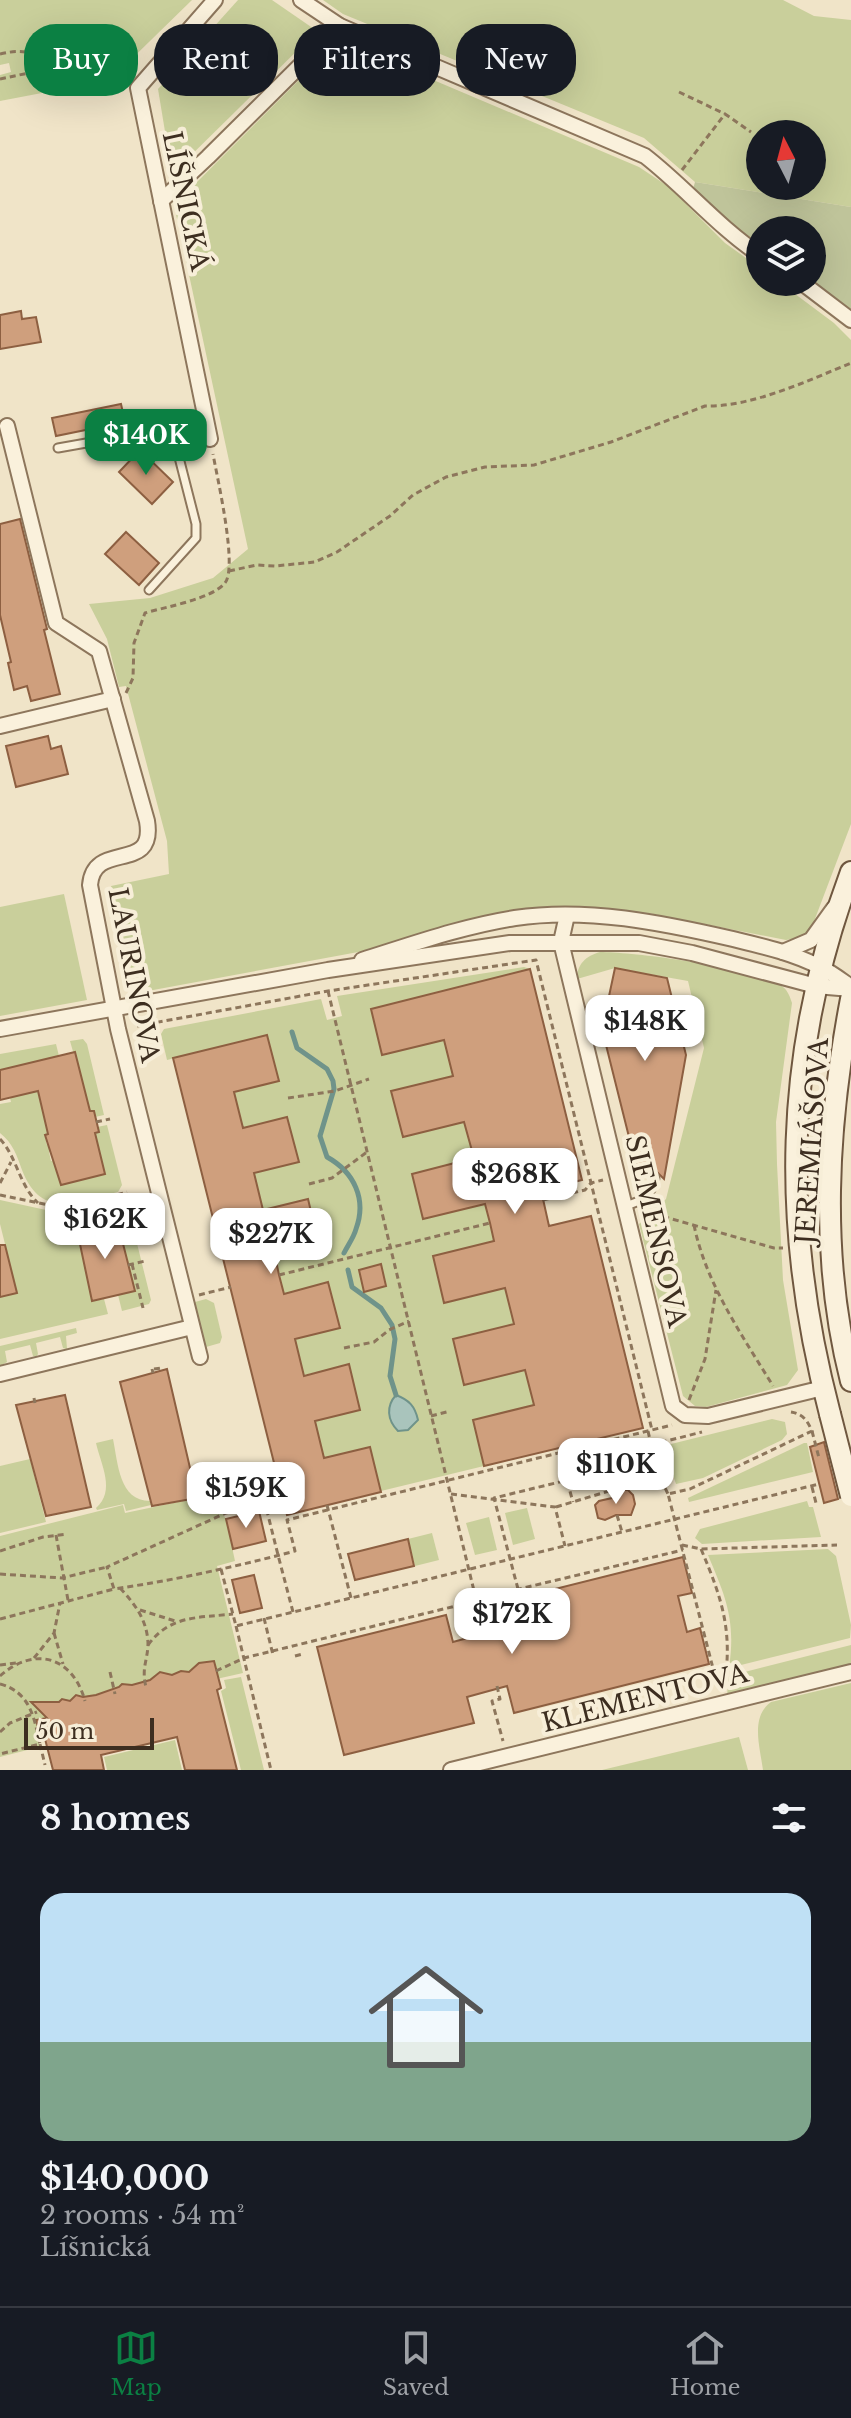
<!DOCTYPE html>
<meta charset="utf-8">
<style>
:root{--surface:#171b24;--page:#20242c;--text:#f1f3f6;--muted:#9ea1a6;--line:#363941;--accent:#0b8043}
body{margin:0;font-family:"Libre Baskerville",serif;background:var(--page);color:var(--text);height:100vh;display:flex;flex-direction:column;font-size:30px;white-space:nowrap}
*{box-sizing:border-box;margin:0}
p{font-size:26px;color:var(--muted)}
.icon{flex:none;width:44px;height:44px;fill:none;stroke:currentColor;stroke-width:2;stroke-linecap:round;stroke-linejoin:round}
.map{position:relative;height:1770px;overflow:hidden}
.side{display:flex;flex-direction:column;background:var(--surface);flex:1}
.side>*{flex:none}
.top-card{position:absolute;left:24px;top:24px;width:804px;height:72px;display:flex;gap:16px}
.needle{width:52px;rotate:354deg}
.controls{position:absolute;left:746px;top:120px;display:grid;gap:16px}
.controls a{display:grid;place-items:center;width:80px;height:80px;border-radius:50%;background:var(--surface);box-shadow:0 8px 32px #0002;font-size:40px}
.scale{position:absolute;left:24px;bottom:20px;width:130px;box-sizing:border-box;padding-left:8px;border:4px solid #3d2e20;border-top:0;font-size:22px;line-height:28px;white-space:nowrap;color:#3d2e20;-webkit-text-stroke:6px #f7eed8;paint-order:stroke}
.price{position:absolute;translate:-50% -68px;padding:0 18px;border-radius:16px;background:#fff;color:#222;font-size:26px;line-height:52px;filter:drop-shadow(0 2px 4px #0008)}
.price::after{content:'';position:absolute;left:50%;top:48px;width:24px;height:18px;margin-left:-12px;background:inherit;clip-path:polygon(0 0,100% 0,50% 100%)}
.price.active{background:var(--accent);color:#fff}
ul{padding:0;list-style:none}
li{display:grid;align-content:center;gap:16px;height:424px;padding:0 40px}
li span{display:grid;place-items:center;height:248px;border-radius:24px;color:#555}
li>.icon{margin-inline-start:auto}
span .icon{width:144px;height:144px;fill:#fffc;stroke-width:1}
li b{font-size:34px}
h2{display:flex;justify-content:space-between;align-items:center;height:96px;padding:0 40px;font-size:34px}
.tag{padding:0 28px;border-radius:32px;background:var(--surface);box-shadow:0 8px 32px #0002;font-size:28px;line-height:72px}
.tag.active{background:var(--accent);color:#fff}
.tab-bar{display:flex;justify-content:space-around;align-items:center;height:112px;border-top:2px solid var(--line);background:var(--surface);font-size:22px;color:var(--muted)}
.tab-bar a{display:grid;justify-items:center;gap:4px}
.tab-bar .active{color:var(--accent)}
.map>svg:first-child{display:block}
</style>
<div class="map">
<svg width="851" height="1770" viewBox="0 0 851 1770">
<rect width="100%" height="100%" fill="#f0e4c8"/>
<!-- green -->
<g fill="#c9cf9b" fill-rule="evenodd">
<polygon points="0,0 192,0 110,80 0,101 0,75 11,72 9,63 0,65"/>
<polygon points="238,0 272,0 317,31 172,174 158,89"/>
<path d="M323,0h460l31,16 37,4v187l-156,-25 -51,-44 -301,-124zM760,134h52v52h-52z"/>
<polygon points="339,40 639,167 669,187 725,243 760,268 760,282 779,282 834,323 851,340 851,824 813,924 803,937 786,940 648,913 571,908 380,948 137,993 111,886 169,874 167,841 126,686 119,687 107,639 89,604 150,598 213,578 248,549 174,205"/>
<polygon points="64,894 87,1000 0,1016 0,907"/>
<path d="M600,952c35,0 157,16 183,35 5,4 7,10 9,16l-16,119 1,42 6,116 15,90 -11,15 -81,22 -11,-1 -12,-10 -44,-172 27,-25 38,-151 -16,-67 -73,-13 -38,11c0,-15 9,-23 23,-27z"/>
<polygon points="524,967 530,969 371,1009 382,1055 444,1040 453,1076 391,1091 403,1137 464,1122 474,1158 412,1174 423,1219 485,1204 494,1241 433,1257 444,1302 505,1288 514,1324 453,1339 464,1385 525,1370 534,1405 473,1420 484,1466 381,1491 370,1447 324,1458 315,1421 360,1409 349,1365 304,1375 295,1339 340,1327 328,1283 284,1294 254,1173 298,1162 287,1117 243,1128 234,1092 278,1081 267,1035 167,1060 161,1034 164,1029 321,999 327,1020 342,1016 337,996"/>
<polygon points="83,1039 87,1044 104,1115 95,1117 94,1111 90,1111 70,1041"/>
<polygon points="56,1044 59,1056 0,1070 0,1054"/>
<path d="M37,1089l11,45 -3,2 2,9 4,-1 1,6 -3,2 2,9 4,-1 6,25 44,-11 -10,-41 4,-1 -2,-5 10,-2 15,60 -4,7c-41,9 -76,29 -96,-22 -5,-14 -9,-27 -22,-37v-29l11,-2 -1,-4z"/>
<polygon points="118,1199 127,1203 151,1300 149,1304 122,1311 118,1295 134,1291 116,1220 77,1231 92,1301 104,1299 108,1314 0,1339 0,1297 17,1292 0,1224 0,1200 60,1213"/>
<polygon points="206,1299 214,1303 222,1337 220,1343 206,1347 195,1302"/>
<polygon points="76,1328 77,1333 66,1336 67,1349 63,1348 60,1337 36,1343 38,1354 36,1357 33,1356 30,1345 5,1351 7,1362 0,1366 0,1346"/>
<polygon points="772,1419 785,1422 787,1434 782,1440 703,1478 676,1484 663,1446"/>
<path d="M113,1439c5,24 6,62 37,62l1,4 -25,6 -2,-7 -27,6 -1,-2c20,-17 5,-43 0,-65z"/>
<polygon points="804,1443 807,1443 813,1472 689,1502 688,1498"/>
<polygon points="30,1459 46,1522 0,1533 0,1466"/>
<polygon points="197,1498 201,1513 219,1508 226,1519 235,1561 217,1566 243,1673 39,1719 43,1738 39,1740 39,1747 0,1757 0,1536 123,1505 125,1513"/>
<polygon points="807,1501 809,1507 813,1507 821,1537 702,1544 695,1538 700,1529"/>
<polygon points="527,1508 535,1539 513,1545 505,1513"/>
<polygon points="489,1517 497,1550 475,1555 466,1523"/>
<polygon points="432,1533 439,1560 415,1566 408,1539"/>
<path d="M828,1549l8,7 15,69 -1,13 -121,30c7,-48 -3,-70 -21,-113z"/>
<polygon points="851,1645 851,1664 727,1695 729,1676"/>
<polygon points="241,1677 264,1770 241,1770 221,1691 226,1688 224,1680"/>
<path d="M851,1683v87h-88c-3,-23 -13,-53 8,-68z"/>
<polygon points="739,1737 748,1770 602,1770"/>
<polygon points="175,1740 182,1770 107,1770 104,1757"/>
</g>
<!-- cemetery -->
<polygon fill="#bfc49a" points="695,182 851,207 851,311 809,282 812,282 812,230 760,230 760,249 693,189"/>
<!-- water -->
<path fill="#a9c4bc" stroke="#6f938a" stroke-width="2" d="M396,1395c13,5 19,11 22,25l-10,10 -10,1c-11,-11 -12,-25 -2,-36z"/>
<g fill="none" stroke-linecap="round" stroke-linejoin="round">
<!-- stream -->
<g stroke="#6f938a" stroke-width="5">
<path d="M292,1032l5,16 30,21 6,12 1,8 -14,47 7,21c27,15 40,42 29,72 -2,8 -8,16 -12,24"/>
<polyline points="348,1270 352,1287 381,1308 392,1325 395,1339 390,1376 396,1395"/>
</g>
</g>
<!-- building -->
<g fill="#cf9f7d" stroke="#8d5f41" stroke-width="2">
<polygon points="21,311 22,319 36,317 41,342 0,349 0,315"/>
<polygon points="121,404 125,422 56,436 52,418"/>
<polygon points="140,450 173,482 152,504 119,472"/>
<polygon points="20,519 47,629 44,630 60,694 31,701 27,686 14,690 8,663 11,662 0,615 0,524"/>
<polygon points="126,532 159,563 139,585 105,554"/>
<polygon points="48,736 51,749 61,746 68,774 16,787 6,746"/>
<polygon points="615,968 667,978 686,1055 664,1179 657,1172 650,1174 637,1169 602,1029"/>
<polygon points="530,969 582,1180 541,1190 549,1226 591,1216 643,1428 484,1466 473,1420 534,1405 525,1370 464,1385 453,1339 514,1324 505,1288 444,1303 433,1256 494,1241 490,1223 485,1204 423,1219 412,1174 474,1158 464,1122 403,1137 391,1091 453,1076 444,1040 382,1055 371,1009"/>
<polygon points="267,1035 279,1081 234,1092 243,1128 287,1117 299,1162 254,1173 263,1210 308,1199 319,1245 275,1256 279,1275 284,1294 328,1282 340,1328 295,1339 304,1376 349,1364 360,1410 315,1421 324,1458 370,1447 381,1492 287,1515 173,1058"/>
<polygon points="75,1052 90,1111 94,1111 99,1132 95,1133 105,1174 61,1185 45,1135 48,1134 38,1091 0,1100 0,1070"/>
<polygon points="117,1220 135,1291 92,1301 77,1230"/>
<polygon points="0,1245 5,1245 17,1293 0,1297"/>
<polygon points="381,1264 386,1286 364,1292 359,1270"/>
<polygon points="167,1369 197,1498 152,1506 120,1382"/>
<polygon points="65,1395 91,1507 46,1516 16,1405"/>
<polygon points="824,1442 838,1499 824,1503 810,1447"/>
<polygon points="622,1490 628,1490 633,1495 635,1504 631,1515 616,1515 605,1520 598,1518 595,1505 599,1501 612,1498"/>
<polygon points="259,1511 266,1541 233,1549 226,1519"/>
<polygon points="408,1539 414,1566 355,1580 348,1554"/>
<polygon points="683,1557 692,1593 678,1596 687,1632 700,1628 709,1664 514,1713 507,1686 467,1697 474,1723 344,1755 317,1647 446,1615 453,1642 493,1631 487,1606"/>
<polygon points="254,1575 262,1608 240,1613 232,1580"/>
<polygon points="214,1661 221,1688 217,1690 237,1770 185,1770 177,1737 101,1755 104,1770 53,1770 44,1735 40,1734 36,1720 47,1718 31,1702 59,1702 62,1699 70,1701 76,1695 83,1697 96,1695 119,1687 122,1684 132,1685 150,1680 160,1672 172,1675 181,1671 189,1672 199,1663"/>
</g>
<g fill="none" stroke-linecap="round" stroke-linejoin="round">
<!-- lane casing -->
<g stroke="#8d765c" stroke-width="11">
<g id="lane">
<polyline points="58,448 205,422"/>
<polyline points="149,590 196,538 196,524 172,430"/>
<path d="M625,1206c17,-5 26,-9 30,-28"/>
</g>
</g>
<!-- street casing -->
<g stroke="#8d765c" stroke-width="18">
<g id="street">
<path d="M301,0l39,26 305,130c40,31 73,71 115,99"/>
<polyline points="161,201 208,157 340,26"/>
<polyline points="801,282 851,320"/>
<path d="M7,426l49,197 43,28 48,170c9,54 -53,18 -57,64l28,144 82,328"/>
<polyline points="210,439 138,88 215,0"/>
<polyline points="0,726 113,699"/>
<polyline points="567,915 561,942 673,1406 685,1415 708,1416 823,1388"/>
<polyline points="783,952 811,940 834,908"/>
<path d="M362,960c51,-16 101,-34 153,-42 72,-11 148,5 218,21 29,7 60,14 87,28 11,5 21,13 31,20"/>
<polyline points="0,1029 328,970 510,943 639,943 692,953 816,986 851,989"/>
<polyline points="0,1374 192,1327"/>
<polyline points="451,1770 851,1672"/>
</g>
</g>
<!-- secondary casing -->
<g stroke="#6f573f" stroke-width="24">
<g id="secondary">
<path d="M851,999c-24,126 -32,257 0,382"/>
<path d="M830,1414c-49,-186 -47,-361 21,-542"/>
</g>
</g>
<!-- path -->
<g stroke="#8d765c" stroke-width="3" stroke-dasharray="6 4" stroke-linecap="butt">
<path d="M0,54c25,-6 38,-1 58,13"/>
<polyline points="0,79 86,61 114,63 127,77"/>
<polyline points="679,92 725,114"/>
<polyline points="682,170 725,114 751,132"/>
<path d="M229,571l28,-6 18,1 40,-4 22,-10 53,-36 23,-21 33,-18 39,-10 49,-2 77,-23 94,-36c47,1 102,-25 146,-43"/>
<path d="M126,693l7,-15 1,-35 11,-30c20,-6 67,-14 80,-30 13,-16 -8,-106 -12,-129"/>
<polyline points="328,991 485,1636"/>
<polyline points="137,1026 328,991 536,960 652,1430"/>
<polyline points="288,1098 335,1091 369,1079"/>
<polyline points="96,1122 110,1119"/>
<path d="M0,1139c17,18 19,46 38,64"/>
<polyline points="0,1183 11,1162"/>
<polyline points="309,1184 332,1178 367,1152"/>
<polyline points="0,1195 59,1207 77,1206 127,1192"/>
<polyline points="543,1200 585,1190 591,1183 603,1180"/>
<polyline points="644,1211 774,1248 783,1248"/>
<path d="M694,1225c12,59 48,110 79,161"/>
<polyline points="132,1264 143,1308"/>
<polyline points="128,1265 145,1261"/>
<polyline points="279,1275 490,1223"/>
<polyline points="199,1295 231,1287"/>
<polyline points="344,1348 374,1342 389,1330 409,1321"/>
<polyline points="152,1369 153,1373"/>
<polyline points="154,1369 161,1368"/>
<polyline points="34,1398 35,1403"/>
<polyline points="689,1400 705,1359 716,1290"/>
<polyline points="431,1416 450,1411"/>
<polyline points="648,1431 657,1471 668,1494"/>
<polyline points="812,1431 819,1458"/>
<polyline points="601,1442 611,1489"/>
<polyline points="651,1445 702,1432"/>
<polyline points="559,1453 573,1502"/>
<polyline points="812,1487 816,1503"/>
<polyline points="451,1494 555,1507 565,1546"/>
<polyline points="327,1505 351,1598"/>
<polyline points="556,1507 659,1476"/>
<polyline points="617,1515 622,1532"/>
<polyline points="56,1535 68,1600"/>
<polyline points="682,1545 701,1549 837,1545"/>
<path d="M701,1549c22,52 32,83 23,139"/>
<polyline points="0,1551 43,1537 67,1534"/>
<polyline points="221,1569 236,1626 819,1484"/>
<polyline points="0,1574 62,1578 107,1567"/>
<path d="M120,1588c15,16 27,32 28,55 0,17 -7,25 -2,44"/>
<polyline points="518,1589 494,1498 654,1459"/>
<polyline points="477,1599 683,1550"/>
<polyline points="140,1610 175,1621"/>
<path d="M293,1612l-15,-57 -13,-52 -39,10 -119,54 7,22c61,-9 121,-22 181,-38l-8,-31 385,-95"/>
<polyline points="264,1618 273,1655"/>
<polyline points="0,1619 114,1589"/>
<polyline points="236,1626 271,1770"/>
<polyline points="54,1633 63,1664"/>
<path d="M148,1645c22,-30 50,-27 85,-31"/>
<polyline points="295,1656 303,1654"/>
<polyline points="34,1658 54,1633 60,1603"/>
<polyline points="0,1665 16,1663"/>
<polyline points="216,1671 244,1658 476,1601"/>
<polyline points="110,1672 115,1694"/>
<path d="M0,1676c35,-31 73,-19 85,25"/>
<path d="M715,1676l-47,-182 22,-5 122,-58c-5,-11 -9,-17 -21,-19"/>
<path d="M0,1684c30,8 34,33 40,60l-40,10"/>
<polyline points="497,1686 500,1699 492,1701 503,1741"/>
<polyline points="0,1732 10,1723 37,1712"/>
<polyline points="40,1744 45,1765"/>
</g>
<!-- lane -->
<use href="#lane" stroke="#faf1dc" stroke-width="7"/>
<!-- street -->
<use href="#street" stroke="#faf1dc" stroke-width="14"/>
<!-- secondary -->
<use href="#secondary" stroke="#faf1dc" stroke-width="20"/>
<!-- secondary-bridge casing -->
<g stroke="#6f573f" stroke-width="24" stroke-linecap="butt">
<polyline id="secondary-bridge" points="830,1414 851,1496"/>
</g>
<!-- secondary-bridge -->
<use href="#secondary-bridge" stroke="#faf1dc" stroke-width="20"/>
</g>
<g text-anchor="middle" stroke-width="8" stroke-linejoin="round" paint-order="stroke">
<!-- street labels -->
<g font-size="26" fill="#3d2e20" stroke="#f7eed8">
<text transform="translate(186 201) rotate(78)" y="9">LÍŠNICKÁ</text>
<text transform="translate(134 975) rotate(79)" y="9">LAURINOVA</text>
<text transform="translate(812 1141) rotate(-86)" y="9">JEREMIÁŠOVA</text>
<text transform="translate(656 1231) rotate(77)" y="9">SIEMENSOVA</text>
<text transform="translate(645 1698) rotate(-14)" y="9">KLEMENTOVA</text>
</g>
</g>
</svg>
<div class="controls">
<a><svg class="needle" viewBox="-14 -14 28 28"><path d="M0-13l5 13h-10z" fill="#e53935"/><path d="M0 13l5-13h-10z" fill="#9ea1a6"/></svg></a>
<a><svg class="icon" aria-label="layers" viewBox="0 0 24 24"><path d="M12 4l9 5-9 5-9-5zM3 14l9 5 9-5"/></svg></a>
</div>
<div class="scale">50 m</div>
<b class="price active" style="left:146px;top:477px">$140K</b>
<b class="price" style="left:645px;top:1063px">$148K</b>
<b class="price" style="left:515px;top:1216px">$268K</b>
<b class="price" style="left:105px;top:1261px">$162K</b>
<b class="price" style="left:271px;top:1276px">$227K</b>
<b class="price" style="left:616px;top:1506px">$110K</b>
<b class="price" style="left:246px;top:1530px">$159K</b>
<b class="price" style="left:512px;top:1656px">$172K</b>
<div class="top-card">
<a class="tag active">Buy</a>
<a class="tag">Rent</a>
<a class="tag">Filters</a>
<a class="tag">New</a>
</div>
</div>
<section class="side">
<h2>8 homes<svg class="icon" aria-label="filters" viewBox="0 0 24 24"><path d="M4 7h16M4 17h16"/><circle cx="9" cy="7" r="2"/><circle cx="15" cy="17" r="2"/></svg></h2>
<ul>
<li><span style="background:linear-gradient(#bfe0f5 60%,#7fa58c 0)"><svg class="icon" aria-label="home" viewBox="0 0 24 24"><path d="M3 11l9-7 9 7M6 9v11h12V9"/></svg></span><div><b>$140,000</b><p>2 rooms · 54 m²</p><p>Líšnická</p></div></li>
</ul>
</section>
<nav class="tab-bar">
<a class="active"><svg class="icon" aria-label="map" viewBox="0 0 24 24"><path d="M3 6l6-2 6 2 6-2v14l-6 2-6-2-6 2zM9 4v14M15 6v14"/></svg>Map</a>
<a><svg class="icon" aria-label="saved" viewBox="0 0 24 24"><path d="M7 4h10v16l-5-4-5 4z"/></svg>Saved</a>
<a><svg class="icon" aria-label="home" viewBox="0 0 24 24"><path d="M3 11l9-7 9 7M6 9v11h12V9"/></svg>Home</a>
</nav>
